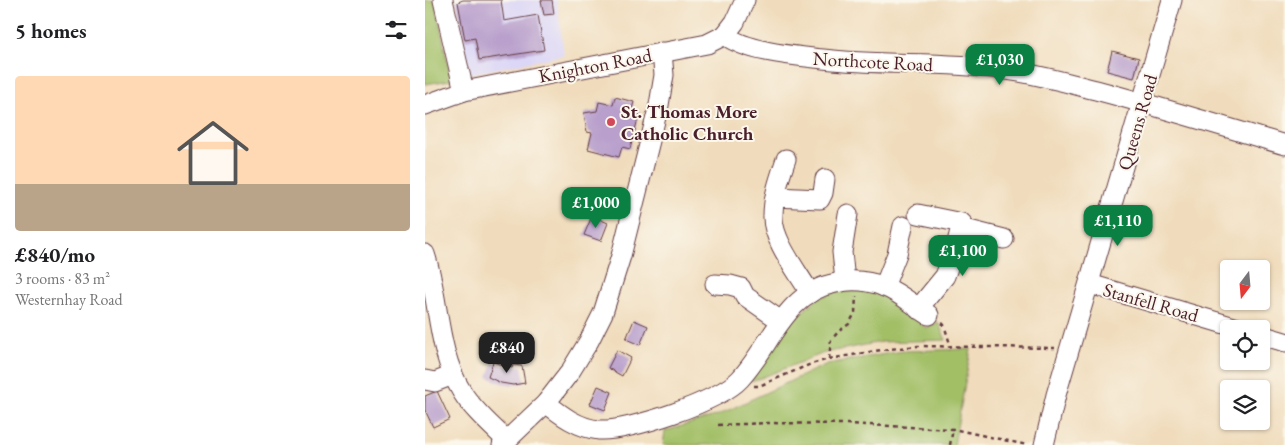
<!DOCTYPE html>
<meta charset="utf-8">
<style>
:root{--surface:#fff;--page:#f6f6f6;--text:#202124;--muted:#757577;--line:#e0e0e0;--accent:#0b8043}
body{margin:0;font-family:"EB Garamond",serif;background:var(--page);color:var(--text);height:100vh;display:flex;flex-direction:column;font-size:19px;white-space:nowrap}
*{box-sizing:border-box;margin:0}
p{font-size:16px;color:var(--muted)}
.icon{flex:none;width:28px;height:28px;fill:none;stroke:currentColor;stroke-width:2;stroke-linecap:round;stroke-linejoin:round}
.map{position:relative;flex:1;overflow:hidden}
.panel{display:flex;flex-direction:column;background:var(--surface);width:425px}
.panel>*{flex:none}
.needle{width:32px;rotate:196deg}
.buttons{position:absolute;left:795px;top:260px;display:grid;gap:10px}
.buttons a{display:grid;place-items:center;width:50px;height:50px;border-radius:5px;background:var(--surface);box-shadow:0 1px 4px #0004;font-size:25px}
.price{position:absolute;translate:-50% -42px;padding:0 11px;border-radius:10px;background:var(--accent);color:#fff;font-size:16px;line-height:32px;filter:drop-shadow(0 1px 2px #0008)}
.price::after{content:'';position:absolute;left:50%;top:30px;width:15px;height:11px;margin-left:-8px;background:inherit;clip-path:polygon(0 0,100% 0,50% 100%)}
.price.current{background:#222;color:#fff}
ul{padding:0;list-style:none}
li{display:grid;align-content:center;gap:10px;height:265px;padding:0 15px}
li+li{border-top:1px solid var(--line)}
li span{display:grid;place-items:center;height:155px;border-radius:5px;color:#555}
li>.icon{margin-inline-start:auto}
span .icon{width:90px;height:90px;fill:#fffc;stroke-width:1}
li b{font-size:21px}
h2{display:flex;justify-content:space-between;align-items:center;height:60px;padding:0 15px;font-size:21px}
main{display:flex;flex:1;min-height:0}
.map>svg:first-child{display:block}
</style>
<main>
<section class="panel">
<h2>5 homes<svg class="icon" aria-label="filters" viewBox="0 0 24 24"><path d="M4 7h16M4 17h16"/><circle cx="9" cy="7" r="2"/><circle cx="15" cy="17" r="2"/></svg></h2>
<ul>
<li><span style="background:linear-gradient(#ffd9b3 70%,#b9a48a 0)"><svg class="icon" aria-label="home" viewBox="0 0 24 24"><path d="M3 11l9-7 9 7M6 9v11h12V9"/></svg></span><div><b>£840/mo</b><p>3 rooms · 83 m²</p><p>Westernhay Road</p></div></li>
</ul>
</section>
<div class="map">
<svg width="860" height="445" viewBox="0 0 860 445">
<rect width="100%" height="100%" fill="#fbf7ec"/>
<filter id="ink" filterUnits="userSpaceOnUse"><feTurbulence type="fractalNoise" baseFrequency=".02" numOctaves="2"/><feDisplacementMap in="SourceGraphic" scale="10" xChannelSelector="R" yChannelSelector="G"/><feConvolveMatrix kernelMatrix="1 2 1 2 8 2 1 2 1" color-interpolation-filters="sRGB"/></filter>
<filter id="wash" filterUnits="userSpaceOnUse"><feTurbulence type="fractalNoise" baseFrequency=".0096" numOctaves="4" result="noise"/><feDisplacementMap in="SourceGraphic" scale="20" xChannelSelector="R" yChannelSelector="G"/><feGaussianBlur stdDeviation="1.12" result="paint"/><feColorMatrix in="noise" values="0 0 0 0 0 0 0 0 0 0 0 0 0 0 0 0 0 1.4 0 .05"/><feComposite in="paint" operator="in"/></filter>
<g filter="url(#wash)">
<rect width="100%" height="100%" fill="#f0dcbc"/>
<!-- built -->
<polygon fill="#dbd6f7" points="31,0 132,0 139,55 45,74"/>
<!-- green -->
<g fill="#a2bf66" stroke="#766f48">
<polygon points="0,0 10,0 26,80 0,84"/>
<polygon points="439,289 467,297 501,328 513,322 521,340 456,342 399,353 328,381 324,380 362,325 393,298 416,290"/>
<polygon points="546,349 529,445 238,445 240,431 293,415 402,364 478,351"/>
</g>
<g id="blocks">
<!-- building -->
<g fill="#b89fcc">
<polygon points="38,0 76,0 79,21 113,15 119,50 54,60 50,38 40,40 33,2"/>
<polygon points="116,0 127,0 129,14 119,15"/>
<polygon points="687,51 714,58 709,78 682,71"/>
<polygon points="190,97 209,102 207,109 215,111 205,149 197,147 194,157 163,149 167,133 162,132 159,113 172,111 174,102 188,105"/>
<polygon points="167,216 183,223 176,241 159,235"/>
<polygon points="209,320 223,326 215,345 201,339"/>
<polygon points="192,350 206,358 197,376 183,368"/>
<polygon points="68,362 87,368 88,365 97,366 100,383 88,385 76,383 63,377"/>
<polygon points="173,386 187,392 180,410 165,404"/>
<polygon points="12,391 25,419 8,427 0,410 0,396"/>
</g>
</g>
</g>
<g filter="url(#ink)">
<use href="#blocks" fill-opacity="0" stroke="#633b41" stroke-width="1"/>
<g fill="none" stroke-linecap="round" stroke-linejoin="round">
<!-- minor casing -->
<g stroke="#633b41" stroke-width="21">
<g id="minor">
<polyline points="18,0 39,91"/>
<path d="M300,35c21,17 72,21 98,24 59,7 119,2 177,10 33,4 64,13 96,21 64,17 126,36 189,55"/>
<polyline points="0,105 39,91 282,44 300,35 310,22 320,0"/>
<path d="M361,159c-6,18 -13,37 -13,57 -1,24 25,56 37,77"/>
<polyline points="350,197 395,199 398,193 400,179"/>
<polyline points="493,214 537,223 531,246 520,276 493,309"/>
<polyline points="536,228 579,239"/>
<path d="M0,254c15,45 11,96 37,138 11,18 29,33 44,48"/>
<polyline points="420,281 417,252 423,214"/>
<polyline points="290,284 305,285 316,288 320,296 356,321"/>
<polyline points="665,284 816,329"/>
<polyline points="459,287 472,254 478,226"/>
<polyline points="836,335 860,342"/>
<polyline points="0,380 10,382 28,375"/>
<path d="M121,403c15,12 32,25 53,27 29,2 121,-29 141,-51 31,-33 45,-87 96,-96 16,-4 33,-2 49,4 17,7 29,19 44,28"/>
<polyline points="77,445 121,403 145,372 164,341 178,313 196,256 234,105 239,75 237,52"/>
<polyline points="619,445 631,395 747,0"/>
</g>
</g>
<!-- path -->
<g stroke="#633b41" stroke-width="2.5" stroke-dasharray="4 4" stroke-linecap="butt">
<polyline points="517,323 519,325 526,347"/>
<polyline points="404,359 406,340 414,331 424,324 430,313 431,296"/>
<polyline points="329,386 334,386 386,364 404,359 456,350 493,346 630,348"/>
<polyline points="293,425 343,423 422,424 528,429 602,445"/>
<polyline points="525,445 528,429"/>
</g>
<!-- minor -->
<use href="#minor" stroke="#fff" stroke-width="19"/>
</g>
</g>
<!-- markers -->
<circle fill="#d1495b" stroke="#fbf7ec" stroke-width="2" cx="186" cy="122" r="5"/>
<g text-anchor="middle" stroke-width="4" stroke-linejoin="round" paint-order="stroke">
<!-- street labels -->
<g font-size="19" fill="#4a1f2b" stroke="#fbf7ec">
<text transform="translate(448 61) rotate(3)" y="7">Northcote Road</text>
<text transform="translate(170 65) rotate(-11)" y="7">Knighton Road</text>
<text transform="translate(712 122) rotate(-74)" y="7">Queens Road</text>
<text transform="translate(726 302) rotate(16)" y="7">Stanfell Road</text>
</g>
<!-- poi labels -->
<g font-size="19" font-weight="bold" fill="#4a1f2b" stroke="#fbf7ec" text-anchor="start">
<text x="196" y="118">St. Thomas More<tspan x="196" dy="22">Catholic Church</tspan></text>
</g>
</g>
</svg>
<div class="buttons">
<a><svg class="needle" viewBox="-14 -14 28 28"><path d="M0-13l5 13h-10z" fill="#e53935"/><path d="M0 13l5-13h-10z" fill="#757577"/></svg></a>
<a><svg class="icon" aria-label="locate" viewBox="0 0 24 24"><circle cx="12" cy="12" r="6"/><path d="M12 2v4M12 18v4M2 12h4M18 12h4"/></svg></a>
<a><svg class="icon" aria-label="layers" viewBox="0 0 24 24"><path d="M12 4l9 5-9 5-9-5zM3 14l9 5 9-5"/></svg></a>
</div>
<b class="price" style="left:575px;top:86px">£1,030</b>
<b class="price" style="left:171px;top:229px">£1,000</b>
<b class="price" style="left:693px;top:247px">£1,110</b>
<b class="price" style="left:538px;top:277px">£1,100</b>
<b class="price current" style="left:82px;top:374px">£840</b>
</div>
</main>
